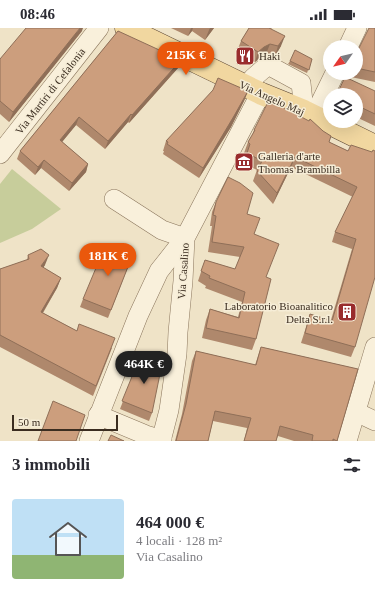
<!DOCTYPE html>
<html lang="it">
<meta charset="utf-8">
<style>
:root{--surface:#fff;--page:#f7f7f7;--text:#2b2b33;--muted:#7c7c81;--line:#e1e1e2;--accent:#ea580c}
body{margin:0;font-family:"Times New Roman",serif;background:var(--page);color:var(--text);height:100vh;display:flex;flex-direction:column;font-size:15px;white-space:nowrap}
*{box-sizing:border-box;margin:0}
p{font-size:13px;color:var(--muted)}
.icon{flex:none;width:22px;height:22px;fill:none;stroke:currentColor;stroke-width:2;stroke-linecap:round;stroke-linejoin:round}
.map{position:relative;height:413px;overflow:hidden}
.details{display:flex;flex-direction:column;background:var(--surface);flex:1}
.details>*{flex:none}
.needle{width:26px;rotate:236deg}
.controls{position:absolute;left:323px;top:12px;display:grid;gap:8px}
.controls a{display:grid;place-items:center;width:40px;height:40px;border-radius:50%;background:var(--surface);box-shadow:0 4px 16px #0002;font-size:20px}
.scale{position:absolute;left:12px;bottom:10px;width:106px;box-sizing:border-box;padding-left:4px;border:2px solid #3b2d20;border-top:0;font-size:11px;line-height:14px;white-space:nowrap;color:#3b2d20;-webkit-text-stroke:3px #f6edd7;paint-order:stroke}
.price{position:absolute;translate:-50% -34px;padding:0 9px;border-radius:14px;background:var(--accent);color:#fff;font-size:13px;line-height:26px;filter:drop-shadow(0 1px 2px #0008)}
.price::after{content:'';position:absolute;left:50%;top:24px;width:12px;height:9px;margin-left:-6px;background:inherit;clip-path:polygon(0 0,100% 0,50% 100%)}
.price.selected{background:#222;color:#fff}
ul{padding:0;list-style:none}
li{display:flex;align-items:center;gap:12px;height:100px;padding:0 12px}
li+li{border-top:1px solid var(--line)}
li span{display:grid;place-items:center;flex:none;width:112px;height:80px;border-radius:4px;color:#555}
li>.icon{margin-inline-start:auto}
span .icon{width:48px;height:48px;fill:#fffc;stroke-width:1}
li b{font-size:17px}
h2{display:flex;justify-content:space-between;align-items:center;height:48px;padding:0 12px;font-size:17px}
.status{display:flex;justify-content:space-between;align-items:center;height:28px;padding:0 20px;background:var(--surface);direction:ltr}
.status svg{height:11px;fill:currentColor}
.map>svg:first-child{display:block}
</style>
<div class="status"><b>08:46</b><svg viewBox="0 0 49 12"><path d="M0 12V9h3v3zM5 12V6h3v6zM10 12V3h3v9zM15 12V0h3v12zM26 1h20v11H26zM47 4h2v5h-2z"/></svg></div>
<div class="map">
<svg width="375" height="413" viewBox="0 0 375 413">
<rect width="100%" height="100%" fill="#efe3c7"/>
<!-- green -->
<polygon fill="#c7cd9b" points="12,141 61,181 32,201 0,215 0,156"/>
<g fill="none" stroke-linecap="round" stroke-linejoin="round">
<!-- minor casing -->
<g stroke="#8a755c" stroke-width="20">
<g id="minor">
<polyline points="348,19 357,0"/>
<polyline points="248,59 253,50 268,37 301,55 304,83"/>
<polyline points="314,88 335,45"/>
<polyline points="0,126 99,0"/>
<polyline points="114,171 162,202 185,210"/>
<polyline points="356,384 375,393"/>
<polyline points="98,387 146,407 162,412"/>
<polyline points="89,413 138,288 159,243 185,210"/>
<polyline points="161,413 169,382 177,326 178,304 183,253 185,210 255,76 262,66"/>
<polyline points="347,413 375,319"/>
</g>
</g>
<!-- major casing -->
<g stroke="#594330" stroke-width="23">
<polyline id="major" points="126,0 262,66 304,83 375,118"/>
</g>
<!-- minor -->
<use href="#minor" stroke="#f9f0db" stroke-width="19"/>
<!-- major -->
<use href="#major" stroke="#f1d7a0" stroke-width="22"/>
</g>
<!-- wall -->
<g fill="#af886c">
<polygon points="171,0 214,0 205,12 192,3 188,8"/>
<polygon points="249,0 272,0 271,1 281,18 275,28 266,26 261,29 255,34 237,23 241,13"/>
<polygon points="375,0 375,54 346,48 348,45 356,45 356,26"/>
<polygon points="82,3 9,94 0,86 0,31"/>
<polygon points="118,3 178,40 129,95 128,94 105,121 76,97 62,114 88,136 86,144 69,163 41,140 35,147 17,131 20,123"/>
<polygon points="312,31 307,45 288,36 290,33"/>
<polygon points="248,63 244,73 231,99 199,150 163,126 164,123 163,123 166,113"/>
<polygon points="375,63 375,98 356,89 356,67 337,67 338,64"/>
<polygon points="254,102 329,114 348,123 372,124 355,319 351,329 301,315 307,296 310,286 331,292 352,221 332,214 335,204 353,169 291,139 273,176 253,153 257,142 243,135 246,126 244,125 248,114 252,108"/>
<polygon points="216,174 247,186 254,206 266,249 256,311 252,322 202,310 206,292 210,281 238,289 242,274 205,260 206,258 198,253 205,232 235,241 240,229 208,224 212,198 210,198 212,184"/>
<polygon points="133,226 108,290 80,279 83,271"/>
<polygon points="28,227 45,237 43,240 61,250 57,260 43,285 77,303 112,320 93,368 0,319 0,241 27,232"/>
<polygon points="261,319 358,341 337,413 294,413 278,408 276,413 244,413 247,400 213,393 208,413 175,413 182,386 192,333 196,323 255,337"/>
<polygon points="140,329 152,385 149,393 120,381"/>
</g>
<!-- shaded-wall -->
<g fill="#8f6f58">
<polygon points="80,0 83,0 82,3 9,94 13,84"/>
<polygon points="191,0 193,0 192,3 188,8"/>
<polygon points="210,0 214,0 205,12 209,2"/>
<polygon points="285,8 281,18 275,28 278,18"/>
<polygon points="270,16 266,26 261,29 255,34 258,24 264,19"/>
<polygon points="181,32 178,40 129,95 132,87"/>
<polygon points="248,63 244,73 231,99 199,150 203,140"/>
<polygon points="131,86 128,94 105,121 108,113"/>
<polygon points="79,89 76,97 57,120 60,112"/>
<polygon points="295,129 291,139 273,176 277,165"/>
<polygon points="44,132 41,140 35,147 38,139"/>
<polygon points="88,136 86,144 69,163 72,155"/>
<polygon points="49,227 45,237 37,248 41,238"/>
<polygon points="61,250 57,260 37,294 41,284"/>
</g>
<!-- building -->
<g fill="#cc9e7d" stroke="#8f6f58">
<polygon points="26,0 80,0 13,84 0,73 0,31"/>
<polygon points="249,0 269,0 285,8 278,18 270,16 264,19 258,24 241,13"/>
<polygon points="369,0 375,0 375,44 356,40 356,26"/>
<polygon points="118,3 181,32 132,87 131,86 108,113 79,89 60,112 88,136 72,155 44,132 38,139 20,123"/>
<polygon points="295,22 312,31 309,42 290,33"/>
<polygon points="345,49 375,63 375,86 356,77 356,67 339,67 338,64"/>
<polygon points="218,50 248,63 234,88 203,140 167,116 168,114 166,113 213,62"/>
<polygon points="269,72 309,93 310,91 323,103 331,108 329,114 348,123 351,117 372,124 373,122 375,123 375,249 355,319 305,305 310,286 332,293 356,211 335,204 357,159 295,129 277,165 257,143 262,133 247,125 250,116 248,114 255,102 254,102"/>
<polygon points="228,149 240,155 253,165 247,186 260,190 254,206 279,216 266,249 271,251 256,311 206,300 210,281 239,290 245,264 209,250 210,248 201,243 205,232 235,241 244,219 212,214 216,188 213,187 216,174"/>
<polygon points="106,216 133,226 111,282 83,271"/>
<polygon points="41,221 49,227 41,238 61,250 41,284 77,303 79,296 115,310 96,358 0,307 0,241 29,231 28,227"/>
<polygon points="261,319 358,341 337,413 333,411 333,413 312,413 313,407 280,398 276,413 244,413 251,390 215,383 208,413 176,413 186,376 196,323 256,337"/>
<polygon points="140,329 162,336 152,385 122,373"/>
<polygon points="53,373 85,387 76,413 38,413"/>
<polygon points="111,407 124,413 108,413"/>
</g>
<!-- icons -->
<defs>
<g id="restaurant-square" transform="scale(1)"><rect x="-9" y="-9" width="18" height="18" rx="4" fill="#992c2d" stroke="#f6edd7"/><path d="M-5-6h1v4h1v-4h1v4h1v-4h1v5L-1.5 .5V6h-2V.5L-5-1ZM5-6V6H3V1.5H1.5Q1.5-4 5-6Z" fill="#fff"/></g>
<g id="museum-square" transform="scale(1)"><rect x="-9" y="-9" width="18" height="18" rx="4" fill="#992c2d" stroke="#f6edd7"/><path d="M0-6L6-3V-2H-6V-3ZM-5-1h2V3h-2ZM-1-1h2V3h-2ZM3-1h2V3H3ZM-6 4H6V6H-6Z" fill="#fff"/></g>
<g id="building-square" transform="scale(1)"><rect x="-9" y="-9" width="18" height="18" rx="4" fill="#992c2d" stroke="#f6edd7"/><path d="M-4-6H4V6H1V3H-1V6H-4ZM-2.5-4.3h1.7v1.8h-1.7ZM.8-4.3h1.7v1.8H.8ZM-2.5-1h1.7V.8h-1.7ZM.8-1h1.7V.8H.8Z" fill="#fff"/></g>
</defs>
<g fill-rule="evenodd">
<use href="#restaurant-square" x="245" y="28"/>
<use href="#museum-square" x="244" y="134"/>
<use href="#building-square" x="347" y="284"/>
</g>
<g text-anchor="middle" stroke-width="3" stroke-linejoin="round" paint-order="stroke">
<!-- poi labels -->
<g font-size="11" fill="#3b2d20" stroke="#f6edd7" text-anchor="start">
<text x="259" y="32">Haki</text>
<text x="258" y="132">Galleria d'arte<tspan x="258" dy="13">Thomas Brambilla</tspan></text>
<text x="333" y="282" text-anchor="end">Laboratorio Bioanalitico<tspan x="333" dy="13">Delta S.r.l.</tspan></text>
</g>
<!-- street labels -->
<g font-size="11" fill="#3b2d20" stroke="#f6edd7">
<text transform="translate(50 63) rotate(-52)" y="4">Via Martiri di Cefalonia</text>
<text transform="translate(272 70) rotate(24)" y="4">Via Angelo Maj</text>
<text transform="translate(183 243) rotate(-86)" y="4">Via Casalino</text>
</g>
</g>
</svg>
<div class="controls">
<a><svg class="needle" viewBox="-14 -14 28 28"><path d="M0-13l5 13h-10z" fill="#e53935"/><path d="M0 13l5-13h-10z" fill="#7c7c81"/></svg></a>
<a><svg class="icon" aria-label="layers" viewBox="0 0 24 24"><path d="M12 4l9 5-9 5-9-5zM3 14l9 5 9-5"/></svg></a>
</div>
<div class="scale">50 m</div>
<b class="price" style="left:186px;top:48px">215K €</b>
<b class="price" style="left:108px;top:249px">181K €</b>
<b class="price selected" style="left:144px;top:357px">464K €</b>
</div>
<section class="details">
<h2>3 immobili<svg class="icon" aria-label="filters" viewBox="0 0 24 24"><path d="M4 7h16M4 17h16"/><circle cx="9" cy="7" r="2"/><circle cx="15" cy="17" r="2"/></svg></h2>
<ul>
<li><span style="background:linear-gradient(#bfe0f5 70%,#8fb573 0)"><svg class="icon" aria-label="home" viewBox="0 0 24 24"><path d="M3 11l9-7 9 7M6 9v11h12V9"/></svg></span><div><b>464 000 €</b><p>4 locali · 128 m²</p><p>Via Casalino</p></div></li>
</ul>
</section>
